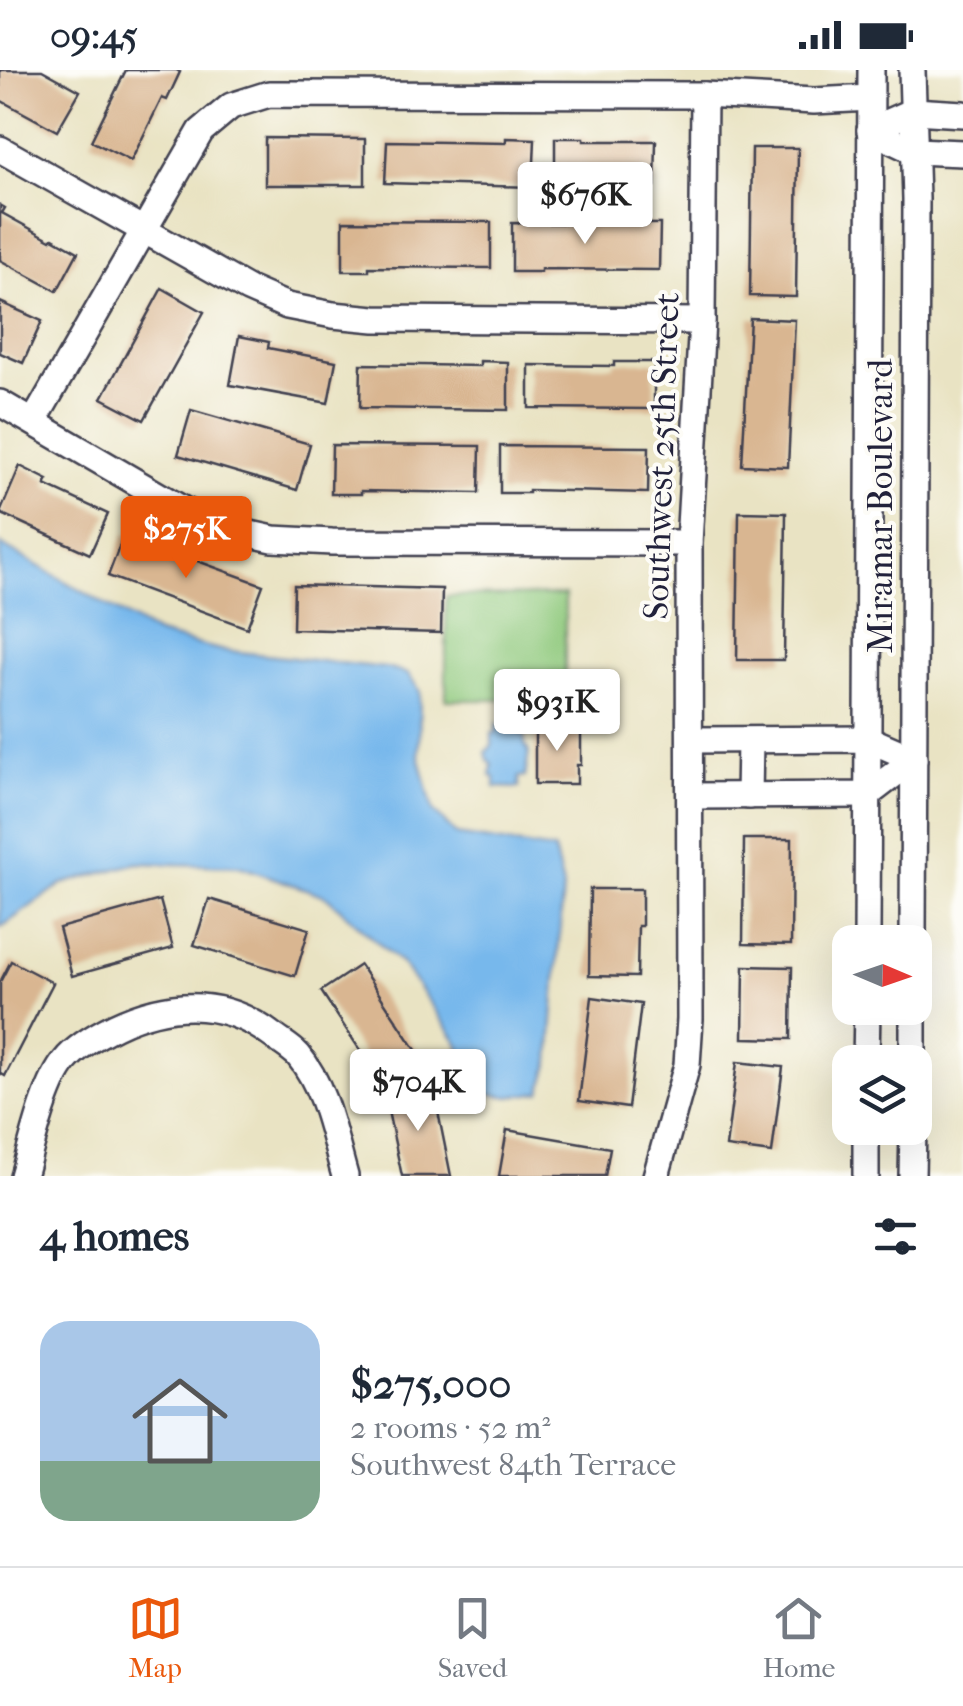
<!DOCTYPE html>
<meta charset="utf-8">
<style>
:root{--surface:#fff;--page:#f6f6f7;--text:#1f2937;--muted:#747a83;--line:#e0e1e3;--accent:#ea580c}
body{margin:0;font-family:"IM FELL French Canon",serif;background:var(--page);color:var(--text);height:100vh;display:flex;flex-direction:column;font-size:38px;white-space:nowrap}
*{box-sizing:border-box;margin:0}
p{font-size:32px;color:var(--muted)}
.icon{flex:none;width:55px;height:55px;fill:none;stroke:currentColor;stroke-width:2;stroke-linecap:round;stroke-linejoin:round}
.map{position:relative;height:1106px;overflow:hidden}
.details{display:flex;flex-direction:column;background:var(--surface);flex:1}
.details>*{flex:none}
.needle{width:65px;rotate:92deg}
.tools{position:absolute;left:832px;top:855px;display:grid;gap:20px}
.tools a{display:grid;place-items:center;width:100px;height:100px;border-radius:20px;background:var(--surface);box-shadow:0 10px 40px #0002;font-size:50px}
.price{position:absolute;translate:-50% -85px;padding:0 22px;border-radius:10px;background:#fff;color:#222;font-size:32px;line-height:65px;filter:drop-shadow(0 2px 5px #0008)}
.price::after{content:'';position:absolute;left:50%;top:60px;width:30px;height:22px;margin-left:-15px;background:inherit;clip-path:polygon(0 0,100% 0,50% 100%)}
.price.current{background:var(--accent);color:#fff}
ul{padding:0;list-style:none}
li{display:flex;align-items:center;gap:30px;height:250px;padding:0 40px}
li+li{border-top:2px solid var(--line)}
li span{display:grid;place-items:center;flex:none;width:280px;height:200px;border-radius:30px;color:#555}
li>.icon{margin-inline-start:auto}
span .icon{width:120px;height:120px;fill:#fffc;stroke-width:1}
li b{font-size:42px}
h2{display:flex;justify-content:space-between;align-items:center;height:120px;padding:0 40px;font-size:42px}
.status{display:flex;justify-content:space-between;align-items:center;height:70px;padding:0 50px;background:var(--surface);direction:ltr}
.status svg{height:28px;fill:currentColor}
.tab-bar{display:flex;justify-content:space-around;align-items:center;height:140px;border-top:2px solid var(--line);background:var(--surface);font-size:28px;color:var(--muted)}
.tab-bar a{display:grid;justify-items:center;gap:5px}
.tab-bar .current{color:var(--accent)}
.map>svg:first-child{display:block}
</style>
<div class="status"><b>09:45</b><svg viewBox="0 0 49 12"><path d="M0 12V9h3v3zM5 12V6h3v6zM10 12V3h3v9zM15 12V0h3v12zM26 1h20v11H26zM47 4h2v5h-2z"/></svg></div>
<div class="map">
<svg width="963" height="1106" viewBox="0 0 963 1106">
<rect width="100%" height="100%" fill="#fdfcf7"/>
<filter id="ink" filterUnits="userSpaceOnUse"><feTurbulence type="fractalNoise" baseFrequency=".01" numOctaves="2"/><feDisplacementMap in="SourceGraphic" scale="20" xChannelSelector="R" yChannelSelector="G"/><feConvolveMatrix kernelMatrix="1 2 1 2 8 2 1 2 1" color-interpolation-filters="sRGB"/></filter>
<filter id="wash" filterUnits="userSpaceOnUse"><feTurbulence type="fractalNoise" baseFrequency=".0048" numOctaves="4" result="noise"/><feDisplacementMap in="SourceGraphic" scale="40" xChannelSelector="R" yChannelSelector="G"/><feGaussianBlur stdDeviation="2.25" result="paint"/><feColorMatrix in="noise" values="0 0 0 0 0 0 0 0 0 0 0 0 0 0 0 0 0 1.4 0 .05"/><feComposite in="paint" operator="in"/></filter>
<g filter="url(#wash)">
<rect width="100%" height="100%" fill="#e9e3c3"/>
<!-- green -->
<polygon fill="#8fc97d" stroke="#58765c" stroke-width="2.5" points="565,525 565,630 446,630 446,526"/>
<!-- water -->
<g fill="#77b8ec" stroke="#4c6d94" stroke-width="2.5">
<polygon points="0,474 157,564 220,580 386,598 408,604 420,621 419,685 433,741 457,765 554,780 563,817 550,991 541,1022 510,1027 472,1021 458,973 403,895 326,826 239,796 137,793 62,814 0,858"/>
<polygon points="520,653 520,665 524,665 525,676 529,682 525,707 519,707 519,718 495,717 495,707 491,706 492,694 488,690 486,682 492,675 492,663 496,663 496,654"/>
</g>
<g id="blocks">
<!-- building -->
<g fill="#d9b691">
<polygon points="0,0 42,0 80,21 57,61 0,30"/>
<polygon points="126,0 176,0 180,2 167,30 162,28 131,91 91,71"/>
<polygon points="265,68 365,69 365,115 265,115"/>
<polygon points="506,68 535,69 533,117 385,113 387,71 506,73"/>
<polygon points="555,68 584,68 584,71 656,71 655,116 555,115"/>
<polygon points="752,78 798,78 796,227 750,226"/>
<polygon points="0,135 5,138 2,143 51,170 53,168 78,182 57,221 0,190"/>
<polygon points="343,151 491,152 491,198 369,197 369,201 343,201"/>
<polygon points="512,153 660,154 659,200 541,199 541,202 512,202"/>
<polygon points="162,218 204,242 144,350 102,328"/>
<polygon points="0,232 42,251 23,293 0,283"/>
<polygon points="750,248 795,250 788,397 742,395"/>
<polygon points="239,266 269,272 268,278 336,291 328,333 230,315"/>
<polygon points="480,291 508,292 508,340 360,338 361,294 480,296"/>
<polygon points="614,292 654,292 654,339 529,338 529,295 614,296"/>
<polygon points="191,340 310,374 297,420 178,385"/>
<polygon points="332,375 480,376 479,423 361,421 361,424 331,424"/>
<polygon points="500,376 649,377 648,423 529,420 529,423 500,423"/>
<polygon points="20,396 48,410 45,415 108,444 90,484 0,443"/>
<polygon points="739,442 786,443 784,590 737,590"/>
<polygon points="124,464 263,515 247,558 108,506"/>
<polygon points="294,515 442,519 441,563 293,559"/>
<polygon points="535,655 581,655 581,695 577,695 577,714 535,714"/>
<polygon points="744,769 792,769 791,875 743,874"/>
<polygon points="590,819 642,819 642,856 638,856 637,907 589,906"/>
<polygon points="209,829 309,859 295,906 194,875"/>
<polygon points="160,830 173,878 72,906 59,858"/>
<polygon points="11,891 53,913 5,1006 0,1003 0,912"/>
<polygon points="360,895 418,983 379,1009 321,921"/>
<polygon points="744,896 792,897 791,969 743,968"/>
<polygon points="592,927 641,934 628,1038 579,1031"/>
<polygon points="737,992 783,997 772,1083 726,1077"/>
<polygon points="433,1017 451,1106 402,1106 385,1027"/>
<polygon points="507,1060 610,1078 605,1106 499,1106"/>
</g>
</g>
</g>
<g filter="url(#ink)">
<use href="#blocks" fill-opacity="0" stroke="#403f4f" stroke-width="2.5"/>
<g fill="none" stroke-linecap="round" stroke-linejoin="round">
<!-- minor casing -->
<g stroke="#403f4f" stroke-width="30">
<g id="minor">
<polyline points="912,0 916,129 913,872"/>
<polyline points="870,60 914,81 963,83"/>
<polyline points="870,60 913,41 963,44"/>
<polyline points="0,79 248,219 287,236 333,245 375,249 702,251"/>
<polyline points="0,333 182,439 223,458 273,469 332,472 689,473"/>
<polyline points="34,351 201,61 231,36 269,24 704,25 814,31 870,28"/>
<polyline points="690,670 868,669 914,689 867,725 691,726"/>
<polyline points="749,726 750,671"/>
<polyline points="867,872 871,0"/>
<polyline points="866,992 867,938"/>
<polyline points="913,992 913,938"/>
<path d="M23,1106c9,-31 22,-91 42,-115 12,-15 34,-27 50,-35 55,-26 109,-28 158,10 8,6 18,12 25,19 28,34 35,80 47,121"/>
<polyline points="656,1106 687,995 690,949 689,473 702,251 704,25"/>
<polyline points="866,1106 866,1058"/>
<polyline points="912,1106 913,1058"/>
</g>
</g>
<!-- minor -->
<use href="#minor" stroke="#fff" stroke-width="25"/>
</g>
</g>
<g text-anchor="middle" stroke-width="8" stroke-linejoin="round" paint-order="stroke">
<!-- street labels -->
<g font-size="35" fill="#22223b" stroke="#fdfcf7">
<text transform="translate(661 386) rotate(-88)" y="12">Southwest 25th Street</text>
<text transform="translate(880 436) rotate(-90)" y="12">Miramar Boulevard</text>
</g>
</g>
</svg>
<div class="tools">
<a><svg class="needle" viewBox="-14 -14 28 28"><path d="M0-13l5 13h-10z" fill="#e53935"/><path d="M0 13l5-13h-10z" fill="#747a83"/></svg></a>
<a><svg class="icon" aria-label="layers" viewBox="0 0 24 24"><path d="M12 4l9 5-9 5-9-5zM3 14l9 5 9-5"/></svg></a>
</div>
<b class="price" style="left:585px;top:177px">$676K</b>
<b class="price current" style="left:186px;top:511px">$275K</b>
<b class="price" style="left:557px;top:684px">$931K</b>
<b class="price" style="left:418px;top:1064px">$704K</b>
</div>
<section class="details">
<h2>4 homes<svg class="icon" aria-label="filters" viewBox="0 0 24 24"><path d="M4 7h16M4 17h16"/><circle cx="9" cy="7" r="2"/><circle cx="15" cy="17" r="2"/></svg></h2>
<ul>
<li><span style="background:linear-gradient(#a9c7e8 70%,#7fa58c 0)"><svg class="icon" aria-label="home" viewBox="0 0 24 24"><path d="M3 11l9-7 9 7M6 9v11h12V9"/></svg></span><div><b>$275,000</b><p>2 rooms · 52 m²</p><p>Southwest 84th Terrace</p></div></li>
</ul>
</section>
<nav class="tab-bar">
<a class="current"><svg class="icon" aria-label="map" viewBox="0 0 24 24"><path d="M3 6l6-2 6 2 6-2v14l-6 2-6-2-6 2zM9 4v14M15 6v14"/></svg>Map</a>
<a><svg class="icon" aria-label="saved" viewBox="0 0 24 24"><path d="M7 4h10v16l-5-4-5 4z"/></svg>Saved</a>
<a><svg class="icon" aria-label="home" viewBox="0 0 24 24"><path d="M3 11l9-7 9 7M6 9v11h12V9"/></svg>Home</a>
</nav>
